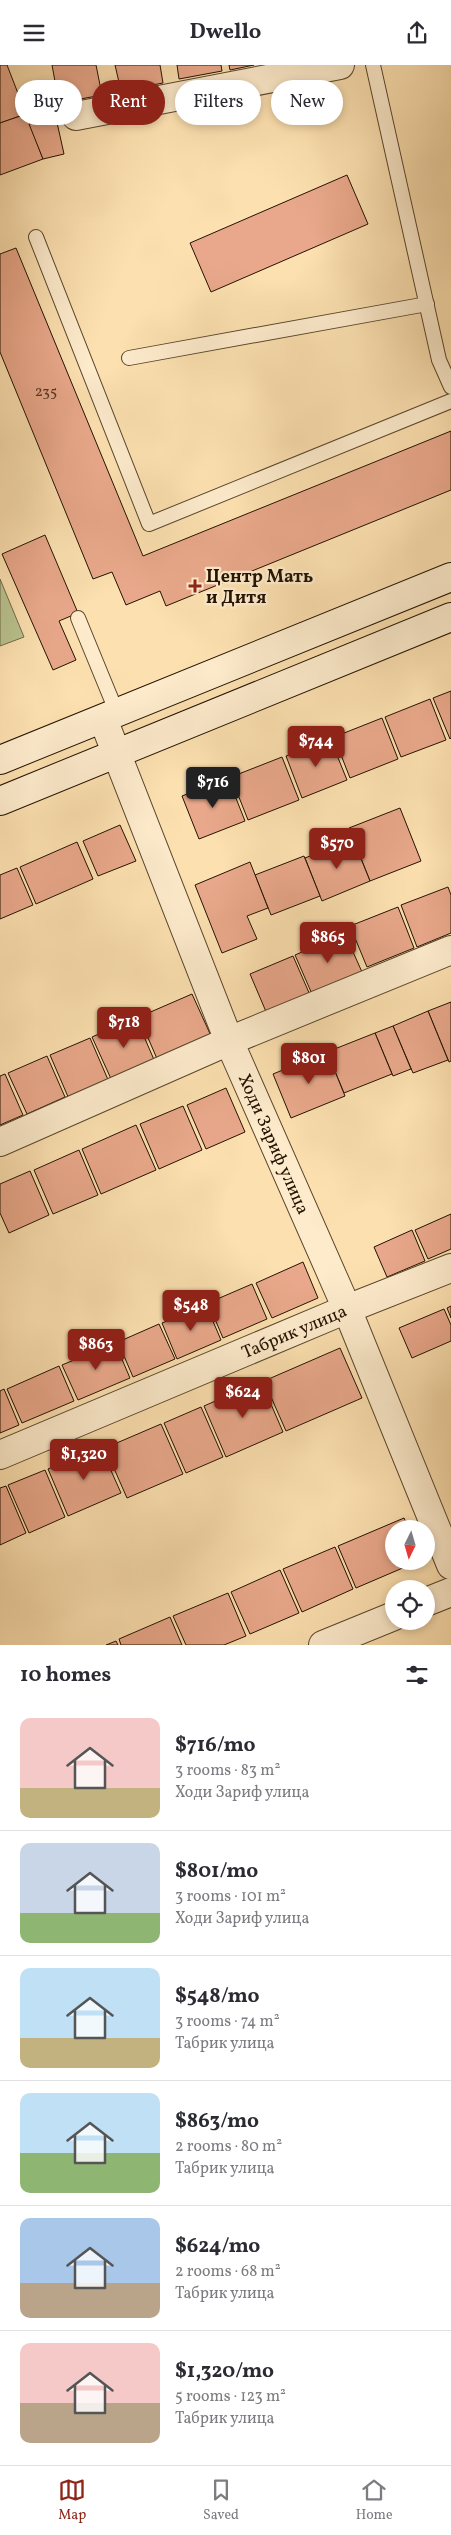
<!DOCTYPE html>
<meta charset="utf-8">
<style>
:root{--surface:#fff;--page:#f7f7f7;--text:#2b2b33;--muted:#7c7c81;--line:#e1e1e2;--accent:#8f2418}
body{margin:0;font-family:Vollkorn,serif;background:var(--page);color:var(--text);height:100vh;display:flex;flex-direction:column;font-size:19px;white-space:nowrap}
*{box-sizing:border-box;margin:0}
p{font-size:16px;color:var(--muted)}
.icon{flex:none;width:28px;height:28px;fill:none;stroke:currentColor;stroke-width:2;stroke-linecap:round;stroke-linejoin:round}
.map{position:relative;height:1580px;overflow:hidden}
.details{display:flex;flex-direction:column;background:var(--surface);flex:1}
.details>*{flex:none}
.top-card{position:absolute;left:15px;top:15px;width:421px;height:45px;display:flex;gap:10px}
.needle{width:32px;rotate:185deg}
.tools{position:absolute;left:385px;top:1455px;display:grid;gap:10px}
.tools a{display:grid;place-items:center;width:50px;height:50px;border-radius:50%;background:var(--surface);box-shadow:0 2px 8px #0003;font-size:25px}
.price{position:absolute;translate:-50% -42px;padding:0 11px;border-radius:5px;background:var(--accent);color:#fff;font-size:16px;line-height:32px;filter:drop-shadow(0 1px 2px #0008)}
.price::after{content:'';position:absolute;left:50%;top:30px;width:15px;height:11px;margin-left:-8px;background:inherit;clip-path:polygon(0 0,100% 0,50% 100%)}
.price.on{background:#222;color:#fff}
ul{padding:0;list-style:none}
li{display:flex;align-items:center;gap:15px;height:125px;padding:0 20px}
li+li{border-top:1px solid var(--line)}
li span{display:grid;place-items:center;flex:none;width:140px;height:100px;border-radius:10px;color:#555}
li>.icon{margin-inline-start:auto}
span .icon{width:60px;height:60px;fill:#fffc;stroke-width:1}
li b{font-size:21px}
h2{display:flex;justify-content:space-between;align-items:center;height:60px;padding:0 20px;font-size:21px}
.tag{padding:0 18px;border-radius:22px;background:var(--surface);box-shadow:0 2px 8px #0003;font-size:18px;line-height:45px}
.tag.on{background:var(--accent);color:#fff}
header{display:flex;justify-content:space-between;align-items:center;height:65px;padding:0 20px;background:var(--surface);font-size:22px;font-weight:700}
.dock{display:flex;justify-content:space-around;align-items:center;height:70px;border-top:1px solid var(--line);background:var(--surface);font-size:14px;color:var(--muted)}
.dock a{display:grid;justify-items:center;gap:2px}
.dock .on{color:var(--accent)}
.map>svg:first-child{display:block}
</style>
<header><svg class="icon" aria-label="menu" viewBox="0 0 24 24"><path d="M4 6h16M4 12h16M4 18h16"/></svg>Dwello<svg class="icon" aria-label="share" viewBox="0 0 24 24"><path d="M12 15V3M7 8l5-5 5 5M5 13v7h14v-7"/></svg></header>
<div class="map">
<svg width="451" height="1580" viewBox="0 0 451 1580">
<rect width="100%" height="100%" fill="#fce0b0"/>
<filter id="stains"><feTurbulence type="fractalNoise" baseFrequency=".004" numOctaves="4"/><feColorMatrix values="0 0 0 0 .2 0 0 0 0 .09 0 0 0 0 .02 0 0 0 .5 -.17"/></filter>
<radialGradient id="worn" r=".72"><stop offset=".6" stop-color="#630" stop-opacity="0"/><stop offset="1" stop-color="#630" stop-opacity=".3"/></radialGradient>
<!-- green -->
<polygon fill="#b9c38f" stroke="#6e6a48" points="0,514 24,572 0,581"/>
<!-- building -->
<g fill="#e9a88b" stroke="#231200">
<polygon points="0,0 7,0 26,49 0,58"/>
<polygon points="52,0 96,0 102,30 59,38"/>
<polygon points="115,0 160,0 163,18 121,26"/>
<polygon points="177,0 221,0 222,6 179,14"/>
<polygon points="229,0 254,0 230,5"/>
<polygon points="26,49 43,94 0,110 0,58"/>
<polygon points="56,53 64,89 43,94 29,59"/>
<polygon points="347,110 368,159 211,227 190,178"/>
<polygon points="16,183 143,491 451,366 451,425 166,541 160,526 126,540 112,507 93,514 0,287 0,189"/>
<polygon points="45,470 78,548 59,556 76,595 53,605 2,489"/>
<polygon points="451,626 451,673 450,674 433,633"/>
<polygon points="430,634 446,675 401,692 385,652"/>
<polygon points="382,653 398,694 350,713 334,672"/>
<polygon points="330,673 347,715 302,733 286,691"/>
<polygon points="282,692 299,735 248,755 231,712"/>
<polygon points="228,713 245,756 199,774 182,731"/>
<polygon points="400,743 421,796 370,816 349,763"/>
<polygon points="120,760 136,796 98,811 83,776"/>
<polygon points="353,774 370,816 322,836 305,793"/>
<polygon points="77,777 93,814 36,839 20,802"/>
<polygon points="304,791 320,831 271,850 255,810"/>
<polygon points="250,797 268,843 247,851 257,874 222,888 195,820"/>
<polygon points="17,803 33,840 0,854 0,810"/>
<polygon points="448,822 451,830 451,868 417,882 401,840"/>
<polygon points="398,842 414,883 367,902 350,861"/>
<polygon points="345,869 362,907 312,929 295,890"/>
<polygon points="293,891 310,930 267,949 250,909"/>
<polygon points="192,929 212,973 158,996 139,952"/>
<polygon points="451,937 451,996 449,997 428,946"/>
<polygon points="428,946 448,995 413,1008 393,961"/>
<polygon points="136,953 155,997 112,1016 92,972"/>
<polygon points="393,961 411,1004 393,1011 375,968"/>
<polygon points="375,968 392,1009 344,1028 327,987"/>
<polygon points="90,973 109,1017 69,1034 50,990"/>
<polygon points="327,987 345,1031 291,1053 273,1009"/>
<polygon points="47,991 65,1032 27,1049 8,1008"/>
<polygon points="5,1009 23,1050 0,1060 0,1011"/>
<polygon points="226,1023 245,1067 206,1084 187,1040"/>
<polygon points="183,1041 202,1085 159,1104 140,1059"/>
<polygon points="136,1060 156,1105 101,1129 82,1084"/>
<polygon points="79,1085 98,1130 53,1149 34,1105"/>
<polygon points="30,1106 49,1150 9,1168 0,1148 0,1119"/>
<polygon points="451,1149 451,1184 428,1194 415,1165"/>
<polygon points="412,1165 425,1196 387,1212 374,1182"/>
<polygon points="303,1197 318,1233 272,1253 256,1218"/>
<polygon points="252,1219 267,1254 223,1273 208,1238"/>
<polygon points="206,1240 221,1275 177,1294 162,1258"/>
<polygon points="451,1241 451,1253 447,1243"/>
<polygon points="444,1244 451,1260 451,1276 412,1293 399,1263"/>
<polygon points="159,1259 175,1294 133,1312 118,1277"/>
<polygon points="115,1278 130,1313 78,1335 62,1300"/>
<polygon points="340,1283 362,1333 286,1366 264,1316"/>
<polygon points="59,1301 74,1336 22,1358 7,1324"/>
<polygon points="261,1316 283,1367 226,1392 204,1341"/>
<polygon points="4,1324 19,1360 0,1368 0,1326"/>
<polygon points="201,1342 223,1392 186,1408 164,1358"/>
<polygon points="161,1359 183,1409 127,1433 105,1383"/>
<polygon points="100,1381 121,1428 68,1451 48,1404"/>
<polygon points="45,1405 65,1452 29,1468 8,1420"/>
<polygon points="6,1421 26,1468 0,1480 0,1423"/>
<polygon points="404,1453 409,1464 394,1464 394,1496 419,1496 356,1523 338,1481"/>
<polygon points="335,1482 353,1524 302,1547 283,1504"/>
<polygon points="280,1505 299,1548 250,1569 231,1527"/>
<polygon points="228,1528 246,1571 224,1580 186,1580 173,1551"/>
<polygon points="170,1552 182,1580 121,1580 119,1574"/>
<polygon points="116,1576 118,1580 106,1580"/>
</g>
<g fill="none" stroke-linecap="round" stroke-linejoin="round">
<!-- service casing -->
<g stroke="#59462c" stroke-width="16">
<g id="service">
<polyline points="373,0 439,295 451,322"/>
<polyline points="36,172 149,459 451,336"/>
<polyline points="129,293 427,239"/>
<polyline points="78,553 117,648"/>
</g>
</g>
<!-- minor casing -->
<g stroke="#59462c" stroke-width="30">
<g id="minor">
<polyline points="76,51 340,0"/>
<path id="s1" d="M103,654l126,322 118,268 104,256"/>
<polyline points="0,1077 229,976 451,885"/>
<path id="s2" d="M0,1390l347,-146 104,-41"/>
<polyline points="426,1537 451,1527"/>
<polyline points="323,1580 394,1551"/>
</g>
</g>
<!-- secondary casing -->
<g stroke="#231200" stroke-width="30">
<g id="secondary">
<polyline points="0,695 451,512"/>
<polyline points="0,736 451,552"/>
</g>
</g>
<!-- service -->
<use href="#service" stroke="#fdebcc" stroke-width="14"/>
<!-- minor -->
<use href="#minor" stroke="#fdebcc" stroke-width="28"/>
<!-- secondary -->
<use href="#secondary" stroke="#fdebcc" stroke-width="28"/>
</g>
<!-- markers -->
<path fill="#8f2418" stroke="#fdebcc" stroke-width="2" d="M192.5 513.5h5v5h5v5h-5v5h-5v-5h-5v-5h5z"/>
<g text-anchor="middle" stroke-width="4.5" stroke-linejoin="round" paint-order="stroke">
<!-- number labels -->
<g font-size="15" fill="#543823">
<text x="46" y="331">235</text>
</g>
<!-- poi labels -->
<g font-size="18" font-weight="bold" fill="#231200" stroke="#fdebcc" text-anchor="start">
<text x="206" y="517">Центр Мать<tspan x="206" dy="21">и Дитя</tspan></text>
</g>
<!-- street labels -->
<g font-size="18" fill="#231200" stroke="#fdebcc">
<text dy="6" stroke="none"><textPath href="#s1" startOffset="458">Ходи Зариф улица</textPath></text>
<text dy="6" stroke="none"><textPath href="#s2" startOffset="319">Табрик улица</textPath></text>
</g>
</g>
<rect width="100%" height="100%" filter="url(#stains)"/>
<rect width="100%" height="100%" fill="url(#worn)"/>
</svg>
<div class="tools">
<a><svg class="needle" viewBox="-14 -14 28 28"><path d="M0-13l5 13h-10z" fill="#e53935"/><path d="M0 13l5-13h-10z" fill="#7c7c81"/></svg></a>
<a><svg class="icon" aria-label="locate" viewBox="0 0 24 24"><circle cx="12" cy="12" r="6"/><path d="M12 2v4M12 18v4M2 12h4M18 12h4"/></svg></a>
</div>
<b class="price" style="left:316px;top:703px">$744</b>
<b class="price on" style="left:213px;top:744px">$716</b>
<b class="price" style="left:337px;top:805px">$570</b>
<b class="price" style="left:328px;top:899px">$865</b>
<b class="price" style="left:124px;top:984px">$718</b>
<b class="price" style="left:309px;top:1020px">$801</b>
<b class="price" style="left:191px;top:1267px">$548</b>
<b class="price" style="left:96px;top:1306px">$863</b>
<b class="price" style="left:243px;top:1354px">$624</b>
<b class="price" style="left:84px;top:1416px">$1,320</b>
<div class="top-card">
<a class="tag">Buy</a>
<a class="tag on">Rent</a>
<a class="tag">Filters</a>
<a class="tag">New</a>
</div>
</div>
<section class="details">
<h2>10 homes<svg class="icon" aria-label="filters" viewBox="0 0 24 24"><path d="M4 7h16M4 17h16"/><circle cx="9" cy="7" r="2"/><circle cx="15" cy="17" r="2"/></svg></h2>
<ul>
<li><span style="background:linear-gradient(#f6c9c9 70%,#c2b280 0)"><svg class="icon" aria-label="home" viewBox="0 0 24 24"><path d="M3 11l9-7 9 7M6 9v11h12V9"/></svg></span><div><b>$716/mo</b><p>3 rooms · 83 m²</p><p>Ходи Зариф улица</p></div></li>
<li><span style="background:linear-gradient(#c9d6e8 70%,#8fb573 0)"><svg class="icon" aria-label="home" viewBox="0 0 24 24"><path d="M3 11l9-7 9 7M6 9v11h12V9"/></svg></span><div><b>$801/mo</b><p>3 rooms · 101 m²</p><p>Ходи Зариф улица</p></div></li>
<li><span style="background:linear-gradient(#bfe0f5 70%,#c2b280 0)"><svg class="icon" aria-label="home" viewBox="0 0 24 24"><path d="M3 11l9-7 9 7M6 9v11h12V9"/></svg></span><div><b>$548/mo</b><p>3 rooms · 74 m²</p><p>Табрик улица</p></div></li>
<li><span style="background:linear-gradient(#bfe0f5 60%,#8fb573 0)"><svg class="icon" aria-label="home" viewBox="0 0 24 24"><path d="M3 11l9-7 9 7M6 9v11h12V9"/></svg></span><div><b>$863/mo</b><p>2 rooms · 80 m²</p><p>Табрик улица</p></div></li>
<li><span style="background:linear-gradient(#a9c7e8 65%,#b9a48a 0)"><svg class="icon" aria-label="home" viewBox="0 0 24 24"><path d="M3 11l9-7 9 7M6 9v11h12V9"/></svg></span><div><b>$624/mo</b><p>2 rooms · 68 m²</p><p>Табрик улица</p></div></li>
<li><span style="background:linear-gradient(#f6c9c9 60%,#b9a48a 0)"><svg class="icon" aria-label="home" viewBox="0 0 24 24"><path d="M3 11l9-7 9 7M6 9v11h12V9"/></svg></span><div><b>$1,320/mo</b><p>5 rooms · 123 m²</p><p>Табрик улица</p></div></li>
</ul>
</section>
<nav class="dock">
<a class="on"><svg class="icon" aria-label="map" viewBox="0 0 24 24"><path d="M3 6l6-2 6 2 6-2v14l-6 2-6-2-6 2zM9 4v14M15 6v14"/></svg>Map</a>
<a><svg class="icon" aria-label="saved" viewBox="0 0 24 24"><path d="M7 4h10v16l-5-4-5 4z"/></svg>Saved</a>
<a><svg class="icon" aria-label="home" viewBox="0 0 24 24"><path d="M3 11l9-7 9 7M6 9v11h12V9"/></svg>Home</a>
</nav>
